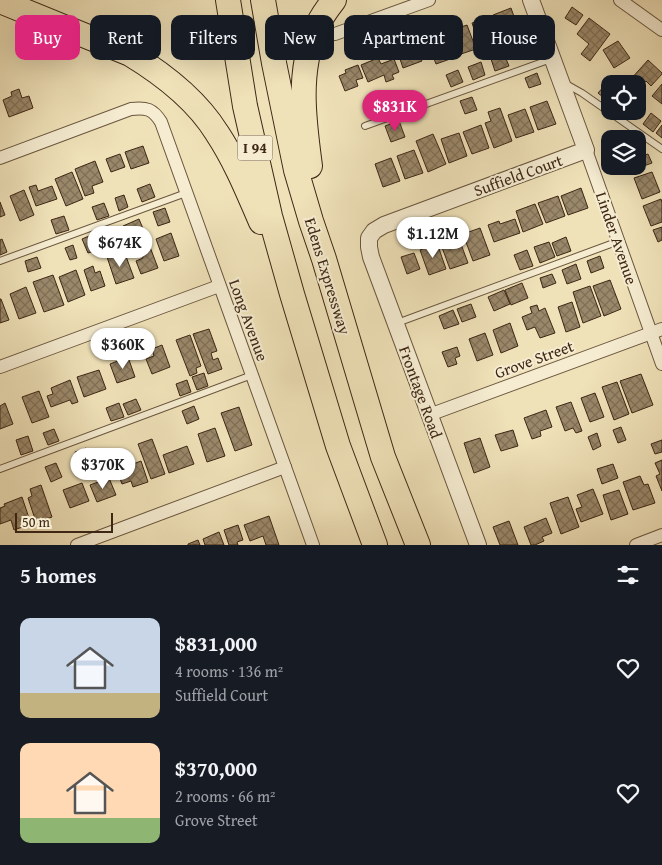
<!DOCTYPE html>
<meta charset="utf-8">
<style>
:root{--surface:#171b24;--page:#242831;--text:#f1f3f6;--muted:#9ea1a6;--accent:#db2777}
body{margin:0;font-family:"Gentium Book Plus",serif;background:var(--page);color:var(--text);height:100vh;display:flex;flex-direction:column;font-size:19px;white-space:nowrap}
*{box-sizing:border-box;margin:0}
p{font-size:16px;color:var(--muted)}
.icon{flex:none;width:28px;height:28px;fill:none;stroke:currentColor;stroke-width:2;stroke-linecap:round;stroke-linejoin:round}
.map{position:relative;height:545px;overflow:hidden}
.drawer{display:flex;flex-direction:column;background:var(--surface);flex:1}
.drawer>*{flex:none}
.hud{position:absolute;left:15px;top:15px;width:632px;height:45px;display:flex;gap:10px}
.fabs{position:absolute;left:601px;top:75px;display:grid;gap:10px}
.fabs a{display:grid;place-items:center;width:45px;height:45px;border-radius:10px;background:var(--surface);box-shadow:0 5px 20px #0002;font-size:25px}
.scale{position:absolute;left:15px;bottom:12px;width:98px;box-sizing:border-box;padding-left:5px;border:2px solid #3e2715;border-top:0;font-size:14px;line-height:18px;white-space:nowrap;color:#3e2715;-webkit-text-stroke:4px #f5ecd1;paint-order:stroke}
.price{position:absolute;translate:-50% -42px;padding:0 11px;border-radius:18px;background:#fff;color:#222;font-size:16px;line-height:32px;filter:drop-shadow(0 1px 2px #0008)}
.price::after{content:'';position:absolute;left:50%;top:30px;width:15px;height:11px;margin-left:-8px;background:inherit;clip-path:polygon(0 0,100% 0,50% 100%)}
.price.current{background:var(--accent);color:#fff}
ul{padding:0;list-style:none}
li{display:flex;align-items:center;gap:15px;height:125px;padding:0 20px}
li span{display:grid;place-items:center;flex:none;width:140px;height:100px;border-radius:10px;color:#555}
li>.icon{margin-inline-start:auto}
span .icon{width:60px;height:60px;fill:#fffc;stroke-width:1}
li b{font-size:21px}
h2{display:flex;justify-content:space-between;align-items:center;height:60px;padding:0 20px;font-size:21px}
.chip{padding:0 18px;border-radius:10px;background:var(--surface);box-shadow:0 5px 20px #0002;font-size:18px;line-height:45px}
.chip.current{background:var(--accent);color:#fff}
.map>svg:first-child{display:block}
</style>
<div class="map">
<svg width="662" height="545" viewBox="0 0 662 545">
<defs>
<pattern id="building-cross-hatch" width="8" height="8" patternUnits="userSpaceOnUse" patternTransform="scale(1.25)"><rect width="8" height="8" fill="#9a886a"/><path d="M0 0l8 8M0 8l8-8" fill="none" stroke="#7f6f56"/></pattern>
</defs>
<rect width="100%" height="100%" fill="#efe1b8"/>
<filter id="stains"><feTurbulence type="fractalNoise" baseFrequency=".004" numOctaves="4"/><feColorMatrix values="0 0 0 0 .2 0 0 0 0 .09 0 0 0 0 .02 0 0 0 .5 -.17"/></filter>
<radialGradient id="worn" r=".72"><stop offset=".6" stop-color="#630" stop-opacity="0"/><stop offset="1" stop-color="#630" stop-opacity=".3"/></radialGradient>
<!-- building -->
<g fill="url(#building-cross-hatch)" stroke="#3e2715">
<polygon points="572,7 583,15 576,25 565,18"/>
<polygon points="511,8 526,50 513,55 509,43 516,40 514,35 502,39 493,15"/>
<polygon points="489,17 498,41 480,47 472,23"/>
<polygon points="589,18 610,34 590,61 581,54 589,44 577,34"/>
<polygon points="467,25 476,49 458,55 449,31"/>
<polygon points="445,34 453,58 436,64 427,40"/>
<polygon points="618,41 630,58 614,68 603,50"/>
<polygon points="424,44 427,54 420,56 422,61 403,68 398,53"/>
<polygon points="504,54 509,66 495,71 491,59"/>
<polygon points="378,58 381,64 394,59 399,72 392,75 394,79 386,82 384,75 368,82 361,65"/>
<polygon points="648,60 662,73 662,74 651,86 646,81 639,89 638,88 638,84 633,84 630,80"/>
<polygon points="481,62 485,75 473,80 468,67"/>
<polygon points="358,65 363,78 356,80 358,86 345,91 339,76 346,73 345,70"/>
<polygon points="458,70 463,82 451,87 446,75"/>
<polygon points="537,73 541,84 529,88 525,78"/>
<polygon points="607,83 610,85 609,102 598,93"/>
<polygon points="662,84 662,104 652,96"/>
<polygon points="19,89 22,98 29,96 33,108 9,117 3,100 12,96 11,92"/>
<polygon points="472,97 477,110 465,114 460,101"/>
<polygon points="547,101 556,124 538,130 530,107"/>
<polygon points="500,108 512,141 494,148 485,123 491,121 488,112"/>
<polygon points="525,109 534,132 516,138 508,115"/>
<polygon points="651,113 661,121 653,132 643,124"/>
<polygon points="399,121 405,137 391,142 385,126"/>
<polygon points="481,125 489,148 472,154 463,132"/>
<polygon points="662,125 662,138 656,133"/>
<polygon points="630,130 633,139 618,139 616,135"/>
<polygon points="459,133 467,156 449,163 441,139"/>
<polygon points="433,134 446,164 428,172 416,141"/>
<polygon points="143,146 149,163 131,169 125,152"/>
<polygon points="638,146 642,156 648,154 652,163 630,171 629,166 638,166"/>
<polygon points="414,150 423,173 405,179 397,156"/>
<polygon points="120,154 125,167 111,172 106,159"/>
<polygon points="391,158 400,181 383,187 375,164"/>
<polygon points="95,161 103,182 92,186 94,193 85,196 75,169"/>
<polygon points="72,172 83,199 66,206 55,179"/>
<polygon points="652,172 660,192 642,199 634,178"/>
<polygon points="150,184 155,197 142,202 137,189"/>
<polygon points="36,185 38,191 52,186 57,199 36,206 29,187"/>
<polygon points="581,188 588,208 568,215 561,196"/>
<polygon points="24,190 34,215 20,221 10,196"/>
<polygon points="124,195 128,207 119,211 115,198"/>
<polygon points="558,196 565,216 546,223 538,203"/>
<polygon points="661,199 662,202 662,222 651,226 643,206"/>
<polygon points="0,202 5,215 0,217"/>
<polygon points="104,203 109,216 97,220 92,207"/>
<polygon points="535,204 543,224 523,232 516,211"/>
<polygon points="165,208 170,222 158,226 153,212"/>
<polygon points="64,216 69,230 56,234 51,220"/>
<polygon points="139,219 144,231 127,238 123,226"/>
<polygon points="515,219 520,233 494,242 488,225 499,221 500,224"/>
<polygon points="662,227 662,240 658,242 653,230"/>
<polygon points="480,228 490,255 473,261 463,234"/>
<polygon points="114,229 119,243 103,248 98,235"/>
<polygon points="171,233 179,256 164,261 156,239"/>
<polygon points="94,234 100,249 88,253 82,239"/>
<polygon points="458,236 468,263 450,269 440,242"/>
<polygon points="566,237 571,251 557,256 552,243"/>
<polygon points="2,239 7,252 0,255 0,240"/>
<polygon points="549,242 555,257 540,263 534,247"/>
<polygon points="437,243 446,269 429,275 420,250"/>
<polygon points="73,245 77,258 70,260 65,248"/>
<polygon points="150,247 158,268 141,274 136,261 143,258 141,251"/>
<polygon points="527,250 533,266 520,270 514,255"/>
<polygon points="124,251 134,278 116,284 107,257"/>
<polygon points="414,253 420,269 407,274 401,257"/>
<polygon points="600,256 604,268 591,273 587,261"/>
<polygon points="37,257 41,268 28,272 25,261"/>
<polygon points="576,264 581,279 567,284 562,270"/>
<polygon points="93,266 95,273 100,271 105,286 91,291 84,270"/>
<polygon points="76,270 85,295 68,302 59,277"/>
<polygon points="552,274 556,283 543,288 540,278"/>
<polygon points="53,275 64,305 44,312 33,282"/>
<polygon points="610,280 621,309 604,316 593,286"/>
<polygon points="522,283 528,298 511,305 505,290"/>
<polygon points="590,286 601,316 583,323 573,292"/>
<polygon points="26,287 36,313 19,319 10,294"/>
<polygon points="504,290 510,304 494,311 488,297"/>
<polygon points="0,299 1,299 9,320 0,323"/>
<polygon points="572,302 580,327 566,332 558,307"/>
<polygon points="471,304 476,317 462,322 457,309"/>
<polygon points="537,305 539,311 545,308 555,333 540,338 535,327 527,330 522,317 532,313 530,307"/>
<polygon points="453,310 459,324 444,329 439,316"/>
<polygon points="510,323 518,346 501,353 493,330"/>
<polygon points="209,329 217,351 211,353 213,360 218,358 222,369 208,374 193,334"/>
<polygon points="485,333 493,355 477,361 469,339"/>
<polygon points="190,335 201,366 196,368 197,373 190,376 176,340"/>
<polygon points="162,345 170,367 152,374 146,359 154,356 152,349"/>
<polygon points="457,347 460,356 455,358 457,364 448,367 442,352"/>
<polygon points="128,357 135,377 117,383 110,364"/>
<polygon points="99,370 106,389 84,397 77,377"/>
<polygon points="204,373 208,386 197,390 192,377"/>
<polygon points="641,374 653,405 632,413 620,381"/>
<polygon points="70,380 78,402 72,404 70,400 51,407 47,396 53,394 51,388"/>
<polygon points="187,380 191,392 180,396 176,384"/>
<polygon points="617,382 629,414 614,420 602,387"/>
<polygon points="39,391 49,417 32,423 22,397"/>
<polygon points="595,393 604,417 590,422 581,398"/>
<polygon points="136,399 141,410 128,415 123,404"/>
<polygon points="571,402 582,431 576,433 573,428 565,431 556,407"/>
<polygon points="5,403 13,424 0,429 0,406"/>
<polygon points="119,403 124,417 111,421 106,408"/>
<polygon points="194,406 199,419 187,424 182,411"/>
<polygon points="239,407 252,445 235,451 221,413"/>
<polygon points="546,410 552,427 540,431 541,436 532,439 524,418"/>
<polygon points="621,427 626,440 618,443 613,430"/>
<polygon points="215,428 225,456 207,462 198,434"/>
<polygon points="54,429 59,441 48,445 43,433"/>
<polygon points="513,430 518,446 501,451 495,435"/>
<polygon points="597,433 601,446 593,450 588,437"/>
<polygon points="28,436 33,451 21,455 16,440"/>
<polygon points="480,438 490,467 474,473 464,443"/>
<polygon points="152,439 165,474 151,479 138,444"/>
<polygon points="662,440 662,452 655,454 651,444"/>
<polygon points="187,446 194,464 169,473 163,455"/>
<polygon points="86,448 90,462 79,466 75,452"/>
<polygon points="129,454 133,464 141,461 148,482 133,487 131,481 122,484 113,460"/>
<polygon points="662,460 662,491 656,476 660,474 655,463"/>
<polygon points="56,463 62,477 51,482 45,467"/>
<polygon points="613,464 618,478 602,484 597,469"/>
<polygon points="640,476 644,485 648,484 655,503 633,510 623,482"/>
<polygon points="109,478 116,495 97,502 90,485"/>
<polygon points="82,483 89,501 70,508 63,490"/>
<polygon points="41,485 52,517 36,522 28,498 32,496 30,489"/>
<polygon points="593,489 603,514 581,522 576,509 582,507 577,495"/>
<polygon points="619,490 628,514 611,520 603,495"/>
<polygon points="22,497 31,524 14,530 11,520 0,524 0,508 5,506 4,504"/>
<polygon points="568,497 579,527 561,534 550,503"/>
<polygon points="269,516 279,545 266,545 263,536 250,541 244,525"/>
<polygon points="546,518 552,533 542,537 544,541 535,545 531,545 524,527"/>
<polygon points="509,521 518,545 500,545 493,527"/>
<polygon points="238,525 243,540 237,542 238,545 229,545 224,530"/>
<polygon points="219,532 224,545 205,545 203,539"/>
<polygon points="198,540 200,545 188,545 188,544"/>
</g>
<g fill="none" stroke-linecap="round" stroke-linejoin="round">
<!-- service casing -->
<g stroke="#6a563e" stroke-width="8">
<g id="service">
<polyline points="566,84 582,93 662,149"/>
<polyline points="365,126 551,59"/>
<polyline points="0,261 186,193"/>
<polyline points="397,323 619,241"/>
<polyline points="0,469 252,375"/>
</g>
</g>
<!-- minor casing -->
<g stroke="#6a563e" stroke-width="14">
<g id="minor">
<polyline points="620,0 662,30"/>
<polyline points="335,34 429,0"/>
<polyline points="586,150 662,364"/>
<path d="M0,158l131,-49c15,-2 22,0 30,13l152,423"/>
<polyline points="0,367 219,286"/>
<polyline points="429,415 662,329"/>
<polyline points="77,545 285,467"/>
<polyline points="636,545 662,535"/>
</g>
</g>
<!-- tertiary casing -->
<g stroke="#6a563e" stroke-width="18">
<polyline id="tertiary" points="478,545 371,257 369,247 369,238 374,231 384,225 586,150 531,0"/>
</g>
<!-- motorway casing -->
<g stroke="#3e2715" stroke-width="26">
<g id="motorway">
<polyline points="228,0 245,106 270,216 292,294 338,446 375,545"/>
<polyline points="263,0 274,63 296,170 311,221 324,259 383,457 418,545"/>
<path d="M0,1l130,53c33,20 66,45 87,79 18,27 31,59 44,89"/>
<path d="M310,166c-6,-45 -13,-94 6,-137 4,-11 11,-20 18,-29"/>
</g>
</g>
<!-- service -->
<use href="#service" stroke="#f5ecd1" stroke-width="6"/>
<!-- minor -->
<use href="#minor" stroke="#f5ecd1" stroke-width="12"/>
<!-- tertiary -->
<use href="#tertiary" stroke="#f5ecd1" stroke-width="16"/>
<!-- motorway -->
<use href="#motorway" stroke="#efe1b8" stroke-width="24"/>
</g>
<g text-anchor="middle" stroke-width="4" stroke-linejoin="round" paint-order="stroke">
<!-- shield labels -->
<rect fill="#f5ecd1" stroke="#75624d" stroke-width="1" x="237.5" y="135.5" width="35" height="25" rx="4"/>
<g font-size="15" font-weight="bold" fill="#3e2715">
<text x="255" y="153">I 94</text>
</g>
<!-- street labels -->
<g font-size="16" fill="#3e2715" stroke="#f5ecd1">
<text transform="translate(518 175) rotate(-20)" y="6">Suffield Court</text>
<text transform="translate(617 238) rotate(71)" y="6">Linder Avenue</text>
<text transform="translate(328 276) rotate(73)" y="6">Edens Expressway</text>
<text transform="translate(249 320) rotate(70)" y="6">Long Avenue</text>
<text transform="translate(534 359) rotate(-20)" y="6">Grove Street</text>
<text transform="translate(421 392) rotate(70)" y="6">Frontage Road</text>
</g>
</g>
<rect width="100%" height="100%" filter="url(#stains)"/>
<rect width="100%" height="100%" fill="url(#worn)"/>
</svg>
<div class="fabs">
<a><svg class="icon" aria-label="locate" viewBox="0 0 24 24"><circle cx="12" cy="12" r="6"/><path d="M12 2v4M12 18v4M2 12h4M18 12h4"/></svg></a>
<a><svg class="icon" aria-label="layers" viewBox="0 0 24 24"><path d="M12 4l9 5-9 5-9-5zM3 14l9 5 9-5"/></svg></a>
</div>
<div class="scale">50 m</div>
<b class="price current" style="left:395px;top:132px">$831K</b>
<b class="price" style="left:433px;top:259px">$1.12M</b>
<b class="price" style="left:120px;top:268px">$674K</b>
<b class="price" style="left:123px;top:370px">$360K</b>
<b class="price" style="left:103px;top:490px">$370K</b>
<div class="hud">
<a class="chip current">Buy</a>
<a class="chip">Rent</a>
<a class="chip">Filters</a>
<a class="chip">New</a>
<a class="chip">Apartment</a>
<a class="chip">House</a>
</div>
</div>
<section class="drawer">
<h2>5 homes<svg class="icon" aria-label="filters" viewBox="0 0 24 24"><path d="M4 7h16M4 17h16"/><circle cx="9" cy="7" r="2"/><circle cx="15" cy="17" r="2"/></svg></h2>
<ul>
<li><span style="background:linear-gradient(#c9d6e8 75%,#c2b280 0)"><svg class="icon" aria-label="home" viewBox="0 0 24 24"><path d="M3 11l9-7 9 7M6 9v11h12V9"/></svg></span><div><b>$831,000</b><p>4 rooms · 136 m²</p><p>Suffield Court</p></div><svg class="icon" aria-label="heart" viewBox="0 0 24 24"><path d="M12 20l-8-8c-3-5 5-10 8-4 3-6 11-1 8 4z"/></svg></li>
<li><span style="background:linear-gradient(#ffd9b3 75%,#8fb573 0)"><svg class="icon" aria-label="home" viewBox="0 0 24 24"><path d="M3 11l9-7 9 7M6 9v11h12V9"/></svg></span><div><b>$370,000</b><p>2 rooms · 66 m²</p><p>Grove Street</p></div><svg class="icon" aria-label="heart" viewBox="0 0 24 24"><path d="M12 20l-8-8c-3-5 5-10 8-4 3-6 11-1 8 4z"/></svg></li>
</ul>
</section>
